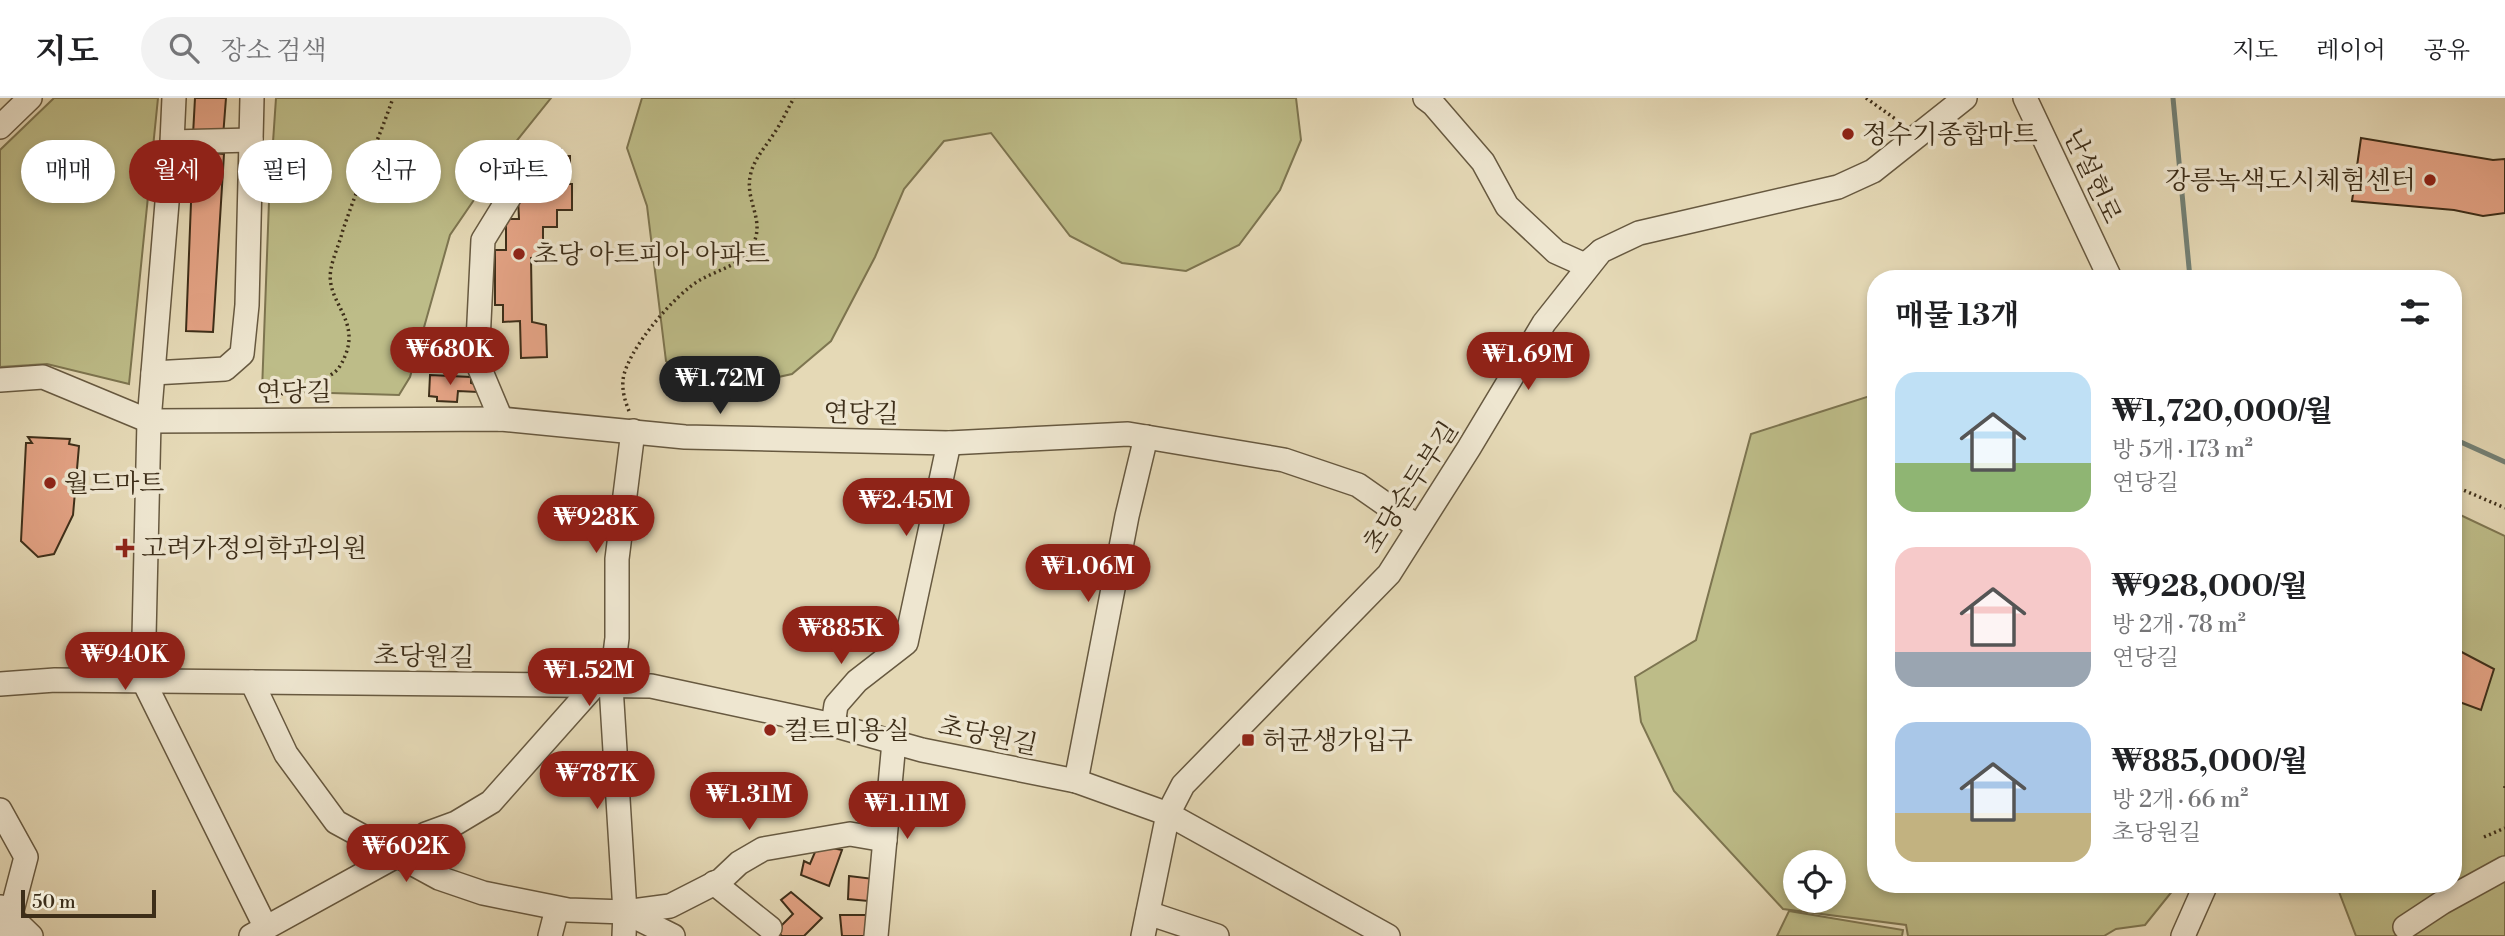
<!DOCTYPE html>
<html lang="ko">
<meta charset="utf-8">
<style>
:root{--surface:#fff;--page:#f2f2f2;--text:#202124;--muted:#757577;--line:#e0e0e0;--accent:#8f2418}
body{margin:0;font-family:"Libre Bodoni","Noto Serif KR",serif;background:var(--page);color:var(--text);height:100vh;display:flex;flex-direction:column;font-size:26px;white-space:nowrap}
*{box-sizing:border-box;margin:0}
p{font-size:23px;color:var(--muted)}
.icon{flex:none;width:38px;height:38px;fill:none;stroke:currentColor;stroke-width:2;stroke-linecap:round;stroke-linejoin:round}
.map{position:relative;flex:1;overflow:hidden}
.details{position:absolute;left:1867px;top:172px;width:595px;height:623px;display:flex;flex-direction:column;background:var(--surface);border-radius:28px;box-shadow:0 4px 10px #0003}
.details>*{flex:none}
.top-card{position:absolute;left:21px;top:42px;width:665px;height:63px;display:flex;gap:14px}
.fabs{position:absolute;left:1783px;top:752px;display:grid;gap:14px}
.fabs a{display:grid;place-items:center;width:63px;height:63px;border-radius:50%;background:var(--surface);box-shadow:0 4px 10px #0003;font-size:35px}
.scale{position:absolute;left:21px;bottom:18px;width:135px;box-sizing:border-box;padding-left:7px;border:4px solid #3d2e19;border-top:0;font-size:19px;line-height:24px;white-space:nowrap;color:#3d2e19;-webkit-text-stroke:5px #eee6d0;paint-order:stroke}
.price{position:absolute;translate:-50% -60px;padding:0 16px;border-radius:24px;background:var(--accent);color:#fff;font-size:23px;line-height:46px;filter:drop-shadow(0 2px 4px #0008)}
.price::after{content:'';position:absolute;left:50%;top:42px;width:21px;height:16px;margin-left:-10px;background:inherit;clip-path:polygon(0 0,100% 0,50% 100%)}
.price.active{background:#222;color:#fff}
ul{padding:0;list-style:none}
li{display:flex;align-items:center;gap:21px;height:175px;padding:0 28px}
li span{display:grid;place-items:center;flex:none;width:196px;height:140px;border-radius:21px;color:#555}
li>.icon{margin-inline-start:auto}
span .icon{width:84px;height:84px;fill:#fffc;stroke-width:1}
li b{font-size:30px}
h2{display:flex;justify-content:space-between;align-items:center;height:84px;padding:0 28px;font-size:30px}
.pill{padding:0 24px;border-radius:32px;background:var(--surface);box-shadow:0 4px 10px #0003;font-size:24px;line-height:63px}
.pill.active{background:var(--accent);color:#fff}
header{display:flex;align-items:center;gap:42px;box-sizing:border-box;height:98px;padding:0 35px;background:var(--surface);border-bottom:2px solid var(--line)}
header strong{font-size:33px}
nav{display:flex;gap:38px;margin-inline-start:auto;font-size:24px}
.search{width:490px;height:63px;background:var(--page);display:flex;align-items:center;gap:18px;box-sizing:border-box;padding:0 24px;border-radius:38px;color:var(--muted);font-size:26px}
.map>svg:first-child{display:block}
</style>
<header>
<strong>지도</strong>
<div class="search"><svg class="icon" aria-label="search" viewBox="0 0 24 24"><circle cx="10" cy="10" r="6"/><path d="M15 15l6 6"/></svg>장소 검색</div>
<nav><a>지도</a><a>레이어</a><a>공유</a></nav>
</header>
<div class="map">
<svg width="2505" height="838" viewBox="0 0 2505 838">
<rect width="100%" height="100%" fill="#e5d9b6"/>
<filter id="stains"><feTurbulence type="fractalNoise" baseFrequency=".00286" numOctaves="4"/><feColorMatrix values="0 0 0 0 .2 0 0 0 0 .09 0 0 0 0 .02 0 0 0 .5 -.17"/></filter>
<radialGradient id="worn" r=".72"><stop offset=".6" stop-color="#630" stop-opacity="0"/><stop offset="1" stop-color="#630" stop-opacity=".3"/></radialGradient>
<!-- green -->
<g fill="#bdbc88" stroke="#7d7550" stroke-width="2" fill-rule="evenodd">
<polygon points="54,0 158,0 129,286 47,266 0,269 0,52"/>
<polygon points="276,0 551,0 502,61 450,137 410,279 399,297 262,293 269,103"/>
<polygon points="642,0 1296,0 1301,42 1280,92 1239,147 1186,173 1122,165 1070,138 991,35 944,43 904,91 875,159 831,243 792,276 706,295 666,263 647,108 627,50"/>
<path d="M1876,296v490h302l-33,41 -29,4 -12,7h-196l-2,-11 -123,-16 -109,-118 -33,-69 -6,-45 61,-37 55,-206zM1796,765h38v38h-38z"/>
<polygon points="2454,414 2505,438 2505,838 2356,838 2336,786 2454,786"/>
<polygon points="1789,813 1903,832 1902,838 1777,838"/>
</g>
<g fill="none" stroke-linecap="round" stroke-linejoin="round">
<!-- stream -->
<g stroke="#738176" stroke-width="5">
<polyline points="2173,0 2190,180"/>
<polyline points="2454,341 2505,364"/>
</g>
</g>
<!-- building -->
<g fill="#e4a385" stroke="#3d2e19" stroke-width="2">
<polygon points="195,0 226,0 223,39 193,37"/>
<polygon points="2361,40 2493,62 2505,61 2505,115 2483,118 2454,112 2352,103"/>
<polygon points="561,51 561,58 570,58 570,67 563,67 563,86 572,86 572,112 557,112 557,129 543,129 543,159 531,160 532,224 546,227 547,259 521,260 520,223 503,224 503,207 495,207 495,152 506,152 506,121 519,121 518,99 531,99 531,67 541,67 541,52"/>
<polygon points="193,53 224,56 213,234 186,233"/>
<polygon points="430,277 471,279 471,285 481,288 478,294 458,293 457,304 437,303 437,299 429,298"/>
<polygon points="28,339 70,341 69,346 79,348 73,417 54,456 38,459 21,443 26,345 32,345"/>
<polygon points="2454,550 2494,571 2481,612 2454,602"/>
<polygon points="818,747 842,752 829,788 801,777 804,763 810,766"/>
<polygon points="849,778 874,781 868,803 848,801"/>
<polygon points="791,794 822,820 804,838 782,838 776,833 793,816 781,802"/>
<polygon points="840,817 867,817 866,838 842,838"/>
</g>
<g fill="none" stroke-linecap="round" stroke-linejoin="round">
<!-- minor casing -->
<g stroke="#675940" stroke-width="26">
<g id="minor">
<polyline points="1425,0 1433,6 1483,64 1507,108 1556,154 1585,167 1599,155"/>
<polyline points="2025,0 2110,180"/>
<polyline points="0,29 30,0"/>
<polyline points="251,42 172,44 149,323 143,582 265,828"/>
<polyline points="172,44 174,0"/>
<polyline points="153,275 225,271 242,256 247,207 252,0"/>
<polyline points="0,282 43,279 149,323 501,321 685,339 949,345 1128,336 1284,362 1358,387 1418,429"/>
<polyline points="501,321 477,264 483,142 515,90"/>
<polyline points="252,584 286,656 336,724 439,780 483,795 568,812 625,814 673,838"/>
<polyline points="0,586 55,582 651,588 833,627 922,652 1076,683 1168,716 1388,838"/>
<polyline points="833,627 836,607 857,583 906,545 949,345"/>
<polyline points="1076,683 1127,418 1146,339"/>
<polyline points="0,712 26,759 10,820 3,838"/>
<polyline points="714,785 770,830"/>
<polyline points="1,809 31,838"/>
<polyline points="625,814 670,808 721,782 739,765 763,751 850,736 885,742"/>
<polyline points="1148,815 1217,838"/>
<polyline points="2405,829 2443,804 2505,770"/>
<polyline points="251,838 398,757 426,736 456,725 491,704 594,588"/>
<polyline points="550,838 557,811"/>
<polyline points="624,838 625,814 611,588 617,540 617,461 633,333"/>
<polyline points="876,838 894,644"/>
<polyline points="1143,838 1168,716 1183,687 1389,476 1469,350 1544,225 1601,153 1639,135 1838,89 1873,73 1965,0"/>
<polyline points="2183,838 2206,786"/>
</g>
</g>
<!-- path -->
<g stroke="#3d2e19" stroke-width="3.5" stroke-dasharray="2 3.5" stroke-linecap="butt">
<polyline points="1866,0 1901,25"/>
<path d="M279,302l4,-9c18,-6 47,-9 57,-25 27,-45 -16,-62 -9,-97 2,-12 8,-24 11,-36 15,-46 35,-89 51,-135"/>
<path d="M629,313c-4,-10 -7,-20 -6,-31 3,-29 52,-86 77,-100 16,-9 34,-13 46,-26 25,-28 -1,-49 4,-77 3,-17 14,-28 23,-42 8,-11 14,-25 21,-37"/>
<polyline points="2454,388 2505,410"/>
<polyline points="2505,688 2505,691"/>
<polyline points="2484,739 2505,730"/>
</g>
<!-- minor -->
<use href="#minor" stroke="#eee6d0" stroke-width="23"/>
</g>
<!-- markers -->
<g fill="#8f2418" stroke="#eee6d0" stroke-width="2.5">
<circle cx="1848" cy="36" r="7"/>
<circle cx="2430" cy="82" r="7"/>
<circle cx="519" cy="156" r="7"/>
<circle cx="50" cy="385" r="7"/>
<path d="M121.5 439.5h7v7h7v7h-7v7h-7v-7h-7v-7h7z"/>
<circle cx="770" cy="632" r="7"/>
<rect x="1241" y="635" width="14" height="14" rx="3.5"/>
</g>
<g text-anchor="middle" stroke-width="7" stroke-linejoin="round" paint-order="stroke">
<!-- poi labels -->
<g font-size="26" fill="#3d2e19" stroke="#eee6d0" text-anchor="start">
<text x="1862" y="45">정수기종합마트</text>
<text x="2416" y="91" text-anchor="end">강릉녹색도시체험센터</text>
<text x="533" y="165">초당 아트피아 아파트</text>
<text x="64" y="394">월드마트</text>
<text x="141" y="459">고려가정의학과의원</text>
<text x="784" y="641">컬트미용실</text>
<text x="1262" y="651">허균생가입구</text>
</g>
<!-- street labels -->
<g font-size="26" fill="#3d2e19" stroke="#eee6d0">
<text transform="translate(2093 78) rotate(65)" y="9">난설헌로</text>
<text transform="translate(294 294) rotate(-1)" y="9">연당길</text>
<text transform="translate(861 315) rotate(1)" y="9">연당길</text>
<text transform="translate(1410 389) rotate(-57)" y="9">초당순두부길</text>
<text transform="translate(424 558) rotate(1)" y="9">초당원길</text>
<text transform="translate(988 637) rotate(12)" y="9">초당원길</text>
</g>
</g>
<rect width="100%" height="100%" filter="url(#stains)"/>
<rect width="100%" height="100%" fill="url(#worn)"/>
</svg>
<div class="fabs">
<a><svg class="icon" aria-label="locate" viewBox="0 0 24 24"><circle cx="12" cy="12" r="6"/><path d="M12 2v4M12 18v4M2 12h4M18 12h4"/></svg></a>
</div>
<div class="scale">50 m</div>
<b class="price" style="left:450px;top:289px">₩680K</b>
<b class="price" style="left:1528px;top:294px">₩1.69M</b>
<b class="price active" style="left:720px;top:318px">₩1.72M</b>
<b class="price" style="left:906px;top:440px">₩2.45M</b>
<b class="price" style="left:596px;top:457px">₩928K</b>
<b class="price" style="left:1088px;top:506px">₩1.06M</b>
<b class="price" style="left:841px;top:568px">₩885K</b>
<b class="price" style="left:125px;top:594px">₩940K</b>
<b class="price" style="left:589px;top:610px">₩1.52M</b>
<b class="price" style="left:597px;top:713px">₩787K</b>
<b class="price" style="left:749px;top:734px">₩1.31M</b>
<b class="price" style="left:907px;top:743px">₩1.11M</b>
<b class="price" style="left:406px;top:786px">₩602K</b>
<div class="top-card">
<a class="pill">매매</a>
<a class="pill active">월세</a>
<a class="pill">필터</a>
<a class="pill">신규</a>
<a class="pill">아파트</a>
</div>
<section class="details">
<h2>매물 13개<svg class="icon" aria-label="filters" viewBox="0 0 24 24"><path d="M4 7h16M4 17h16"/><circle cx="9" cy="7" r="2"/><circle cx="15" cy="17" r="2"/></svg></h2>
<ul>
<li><span style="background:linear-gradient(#bfe0f5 65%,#8fb573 0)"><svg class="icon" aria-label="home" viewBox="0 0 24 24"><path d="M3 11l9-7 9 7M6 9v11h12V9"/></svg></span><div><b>₩1,720,000/월</b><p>방 5개 · 173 m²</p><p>연당길</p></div></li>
<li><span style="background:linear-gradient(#f6c9c9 75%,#9aa5b1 0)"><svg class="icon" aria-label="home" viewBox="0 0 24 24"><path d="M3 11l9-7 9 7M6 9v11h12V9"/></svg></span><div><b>₩928,000/월</b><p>방 2개 · 78 m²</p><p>연당길</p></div></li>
<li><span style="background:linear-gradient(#a9c7e8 65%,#c2b280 0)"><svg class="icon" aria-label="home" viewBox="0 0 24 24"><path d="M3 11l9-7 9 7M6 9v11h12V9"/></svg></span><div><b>₩885,000/월</b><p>방 2개 · 66 m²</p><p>초당원길</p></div></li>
</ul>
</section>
</div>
